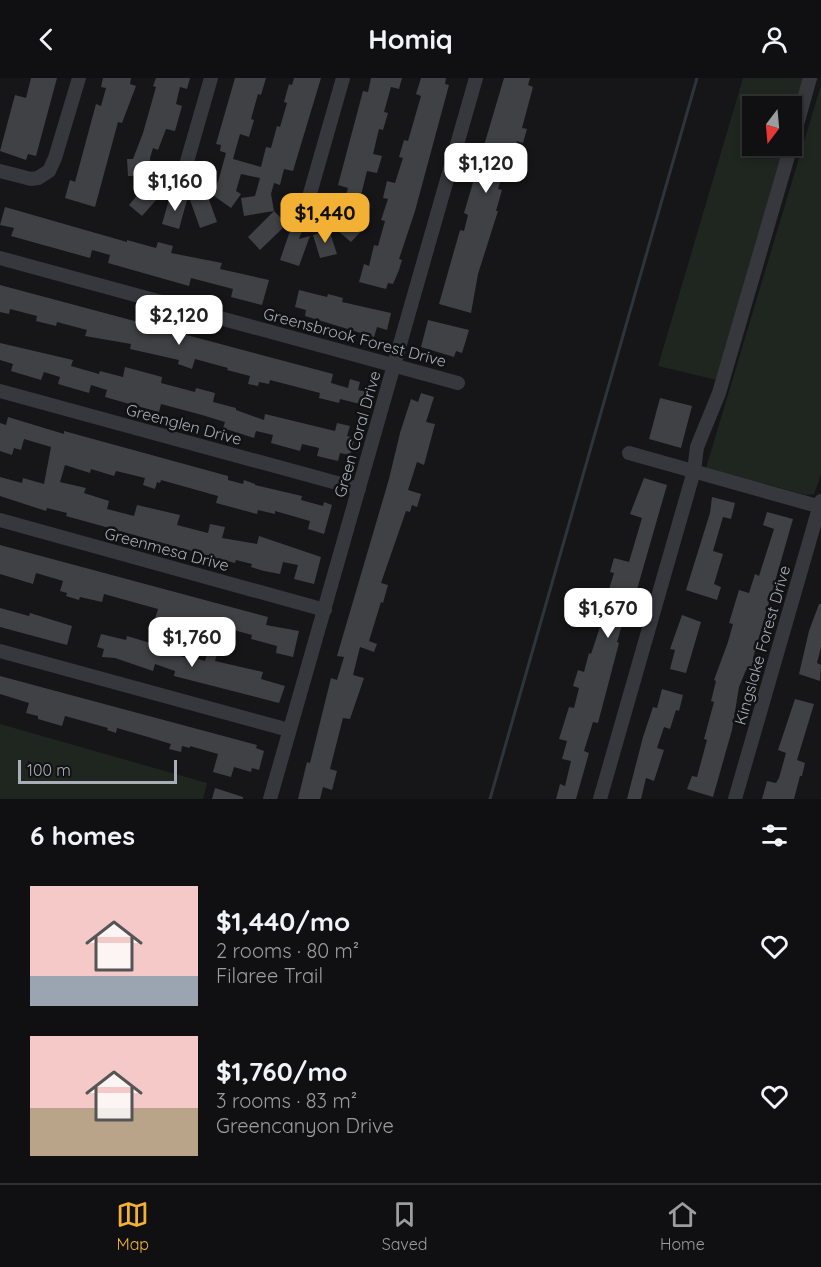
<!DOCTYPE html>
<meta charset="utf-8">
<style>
:root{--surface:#101012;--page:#1e1e20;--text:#f1f3f6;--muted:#9c9d9f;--line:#303032;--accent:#f2b134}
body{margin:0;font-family:Quicksand,sans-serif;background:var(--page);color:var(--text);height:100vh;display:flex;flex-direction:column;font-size:22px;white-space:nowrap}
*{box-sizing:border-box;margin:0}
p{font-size:20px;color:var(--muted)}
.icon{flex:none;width:33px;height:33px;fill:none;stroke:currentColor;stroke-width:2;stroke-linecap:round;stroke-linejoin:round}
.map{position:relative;height:721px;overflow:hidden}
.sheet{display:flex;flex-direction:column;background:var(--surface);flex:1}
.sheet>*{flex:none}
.needle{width:39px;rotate:196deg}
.tools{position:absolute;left:742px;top:18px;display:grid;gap:12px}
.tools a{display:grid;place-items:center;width:60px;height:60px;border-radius:0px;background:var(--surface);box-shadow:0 3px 9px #0003,0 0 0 2px var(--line);font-size:30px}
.scale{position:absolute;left:18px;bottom:15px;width:159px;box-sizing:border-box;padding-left:6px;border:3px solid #a8adb8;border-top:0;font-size:16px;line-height:21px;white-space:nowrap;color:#a8adb8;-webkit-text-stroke:4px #111113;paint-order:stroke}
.price{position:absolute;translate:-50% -51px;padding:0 14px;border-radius:12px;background:#fff;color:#222;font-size:20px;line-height:39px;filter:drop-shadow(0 2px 3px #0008)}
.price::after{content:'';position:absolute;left:50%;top:36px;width:18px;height:14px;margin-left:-9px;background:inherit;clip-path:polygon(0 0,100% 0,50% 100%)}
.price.on{background:var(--accent);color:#111}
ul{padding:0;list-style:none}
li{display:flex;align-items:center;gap:18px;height:150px;padding:0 30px}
li span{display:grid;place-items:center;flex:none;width:168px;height:120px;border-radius:0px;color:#555}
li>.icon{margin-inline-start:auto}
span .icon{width:72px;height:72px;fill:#fffc;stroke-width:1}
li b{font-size:26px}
h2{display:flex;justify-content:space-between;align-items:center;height:72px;padding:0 30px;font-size:26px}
header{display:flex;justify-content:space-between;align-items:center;height:78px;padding:0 30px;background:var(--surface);font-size:27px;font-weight:700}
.tabs{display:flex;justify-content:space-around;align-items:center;height:84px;border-top:2px solid var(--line);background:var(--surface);font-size:16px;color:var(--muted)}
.tabs a{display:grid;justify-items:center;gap:3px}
.tabs .on{color:var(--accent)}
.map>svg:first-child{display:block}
</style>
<header><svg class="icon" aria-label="back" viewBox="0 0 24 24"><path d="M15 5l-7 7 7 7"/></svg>Homiq<svg class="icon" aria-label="person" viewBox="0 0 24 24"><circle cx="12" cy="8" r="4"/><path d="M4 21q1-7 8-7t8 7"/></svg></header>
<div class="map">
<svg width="821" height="721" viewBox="0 0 821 721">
<rect width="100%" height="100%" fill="#161618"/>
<!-- green -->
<g fill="#1e261f">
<polygon points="743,0 805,0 792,43 792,28 753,28 753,68 785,68 717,302 658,288"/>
<polygon points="821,7 821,396 814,416 806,417 706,390"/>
<polygon points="0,646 207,705 203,721 0,721"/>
</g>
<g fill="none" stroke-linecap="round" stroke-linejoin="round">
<!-- stream -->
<polyline stroke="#2c353c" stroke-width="3" points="490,721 697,0"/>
</g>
<!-- building -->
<g fill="#404145">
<polygon points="31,0 57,0 36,78 28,76 26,82 0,73 15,17 26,20"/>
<polygon points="103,0 131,0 130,6 136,8 122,45 118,44 95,129 65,120 70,102 75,104 96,26 101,28 106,10 101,9"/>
<polygon points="156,0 190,0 187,11 180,9 176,26 182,28 175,53 166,51 158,72 153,70 150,80 150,98 128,98 127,81 133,81 143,55 156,9 153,8"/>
<polygon points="235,0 266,0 261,17 258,16 251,41 254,42 249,59 240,56 233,81 261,89 266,69 271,70 277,48 280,49 287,25 284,24 289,6 292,7 294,0 321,0 293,93 284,91 280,107 274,105 271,116 274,133 287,146 260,172 248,159 274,133 244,138 241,120 255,118 260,100 241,96 236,113 241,116 231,130 210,115 218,104 226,75 220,73 221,67 216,66"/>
<polygon points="371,0 402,0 399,11 391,9 384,34 388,35 383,52 379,51 373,76 382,78 377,95 367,93 361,117 366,119 359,148 363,151 351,164 331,147 341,136 348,110 338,107 363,13 368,14"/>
<polygon points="421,0 446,0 445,6 449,7 415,133 399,181 402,182 399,192 393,206 388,205 386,211 359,204 364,186 369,188 374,167 378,168 385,143 381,142 388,121 383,120 387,103 395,105 403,80 399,79 404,62 408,63 421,18 416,16"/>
<polygon points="504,0 530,0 528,7 533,9 522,50 527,51 523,65 517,63 516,66 512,65 498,111 502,112 496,133 498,133 478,196 471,235 439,226 460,152 464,153 468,137 464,135"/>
<polygon points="151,101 165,112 142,138 129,127"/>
<polygon points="207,116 217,144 200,150 190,122"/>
<polygon points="170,118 187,122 179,151 162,146"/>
<polygon points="5,129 127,164 127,162 156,170 158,164 173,168 171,175 222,185 220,191 269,202 262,227 231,219 233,211 191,200 189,208 108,185 110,177 92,172 90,180 11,158 14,150 0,147"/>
<polygon points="291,150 302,153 299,161 310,158 299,188 280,182"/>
<polygon points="329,152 337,176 320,180 313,157"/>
<polygon points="0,207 333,296 331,305 348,310 350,301 360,304 358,312 367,314 364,327 340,321 339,325 319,320 320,315 270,302 269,306 259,304 258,308 248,306 250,298 227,292 228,290 195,281 192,291 178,286 179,282 130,271 131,266 85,258 87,252 57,244 56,248 36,243 37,238 10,231 9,236 0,234"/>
<polygon points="299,212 327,219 328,216 343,220 342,224 391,235 387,252 377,249 374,259 305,238 306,232 295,229"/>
<polygon points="428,242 469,252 462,275 456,273 454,279 421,269"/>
<polygon points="0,265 73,282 71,288 99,296 100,293 123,299 125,289 162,299 161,305 195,314 196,310 215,315 213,324 236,330 236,332 264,342 265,336 335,353 337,345 350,348 347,358 355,360 350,377 340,375 338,383 317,378 319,370 302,366 300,373 271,365 273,357 256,353 254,360 223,350 225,344 202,337 161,326 159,334 126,325 105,319 107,312 91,307 89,315 58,306 60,299 44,294 41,302 11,293 13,286 0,282"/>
<polygon points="421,315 434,319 426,344 435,346 424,387 417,384 408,412 421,416 417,429 412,427 410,434 406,433 381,505 388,507 383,525 381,524 369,563 377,566 374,574 360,569 353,597 364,600 350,641 343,640 330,691 337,693 332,712 323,709 320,721 298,721 307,684 310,685 331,600 337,602 344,579 337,578 389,401 400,355 411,321 418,324"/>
<polygon points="660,320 692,328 681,370 649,361"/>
<polygon points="8,339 64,356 64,353 228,398 228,402 243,406 244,402 255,406 255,407 302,418 301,422 323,428 324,424 332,427 324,456 308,451 310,443 275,433 275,436 258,432 257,436 216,425 218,418 161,402 160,405 157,404 155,411 143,407 145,400 116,393 114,398 91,391 90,395 65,387 60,404 86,410 84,415 109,423 107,431 134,438 137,427 180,437 177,447 208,455 210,446 225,449 222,460 257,466 259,458 321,479 314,506 294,501 298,487 283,484 280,496 264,493 251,489 252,486 236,482 235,485 66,438 67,435 47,430 46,433 0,418 0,399 22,405 23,400 44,406 51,369 24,361 21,372 14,370 12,377 0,373 0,345 6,347"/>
<polygon points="644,400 667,407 634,522 627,541 624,540 617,564 619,565 598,645 593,644 584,673 589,675 576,721 556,721 560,706 565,708 571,683 562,681 567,663 559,661 569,629 574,630 579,610 573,608 578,592 584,594 589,575 591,576 597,558 604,535 595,532 598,519 606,521 614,495 610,494 614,480 629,484 642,440 630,436"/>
<polygon points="712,419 735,425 731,441 723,439 713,473 723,476 714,506 721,509 717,522 686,512 710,435"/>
<polygon points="767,434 793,441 753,580 763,583 759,596 746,592 739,609 732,652 713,719 687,711 692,698 697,699 707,662 704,661 714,624 711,623 716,603 714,602 728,564 733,546 729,545 739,512 749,515 755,496 759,498 774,451 763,447"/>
<polygon points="0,467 268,539 266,547 299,553 293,579 276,575 277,568 251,561 252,557 200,543 198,551 170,542 169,545 155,541 158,531 104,516 102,524 80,519 79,522 66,518 67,515 60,513 63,503 36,495 33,506 0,496"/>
<polygon points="819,526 821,526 821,569 817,585 821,587 820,603 799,596 809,553"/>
<polygon points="0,530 29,538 30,535 72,548 67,567 0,549"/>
<polygon points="682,537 701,544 686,595 670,591 675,572 670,571"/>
<polygon points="101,556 126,562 127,558 167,570 166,574 194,582 195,580 205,583 208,573 217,576 215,583 263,594 261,601 285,608 279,625 174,598 175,593 155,586 153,593 115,580 102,579 104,571 97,569"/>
<polygon points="0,598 257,667 256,670 264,673 259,692 252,690 251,694 234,689 231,699 213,694 218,676 190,668 190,670 182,668 181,674 169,671 171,666 148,659 117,650 116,655 107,652 108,650 65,638 62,648 38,641 38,638 26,635 29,625 0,616"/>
<polygon points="662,611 683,617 679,633 676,632 670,651 664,649 657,670 664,672 654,703 646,700 641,721 627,721 643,659 653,629 657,630"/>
<polygon points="795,621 814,626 797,682 805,685 802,698 800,698 794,721 762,721 767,703 776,705 779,700 786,675 778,672"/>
<polygon points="215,710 243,719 243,721 212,721"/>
</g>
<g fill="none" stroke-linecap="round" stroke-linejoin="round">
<!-- minor -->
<g stroke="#37383d" stroke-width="14">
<polyline points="792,64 810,0"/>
<polyline points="186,87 211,0"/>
<polyline points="0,93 31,101 38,100 49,93 55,80 79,0"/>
<polyline points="309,119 343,0"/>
<polyline points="0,180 458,305"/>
<polyline points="0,313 359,411"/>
<polyline points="629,375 821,429"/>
<polyline points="0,442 325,532"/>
<polyline points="0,573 289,652"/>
<polyline points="270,721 476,0"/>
<polyline points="600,721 694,393 697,369 719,315 791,68"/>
<polyline points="735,721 821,423"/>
</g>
</g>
<g text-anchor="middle" stroke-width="5" stroke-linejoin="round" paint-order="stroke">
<!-- street labels -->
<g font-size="16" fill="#a8adb8" stroke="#111113">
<text transform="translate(355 259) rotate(15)" y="6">Greensbrook Forest Drive</text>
<text transform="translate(184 346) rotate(15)" y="6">Greenglen Drive</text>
<text transform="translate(357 356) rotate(-74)" y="6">Green Coral Drive</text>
<text transform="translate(167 471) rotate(15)" y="6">Greenmesa Drive</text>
<text transform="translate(762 567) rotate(-74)" y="6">Kingslake Forest Drive</text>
</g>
</g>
</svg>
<div class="tools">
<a><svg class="needle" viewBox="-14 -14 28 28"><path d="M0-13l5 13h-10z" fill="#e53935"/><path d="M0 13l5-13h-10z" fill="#9c9d9f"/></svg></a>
</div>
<div class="scale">100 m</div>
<b class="price" style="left:486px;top:116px">$1,120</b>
<b class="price" style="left:175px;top:134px">$1,160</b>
<b class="price on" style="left:325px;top:166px">$1,440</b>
<b class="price" style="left:179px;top:268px">$2,120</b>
<b class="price" style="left:608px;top:561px">$1,670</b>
<b class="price" style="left:192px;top:590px">$1,760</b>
</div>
<section class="sheet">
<h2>6 homes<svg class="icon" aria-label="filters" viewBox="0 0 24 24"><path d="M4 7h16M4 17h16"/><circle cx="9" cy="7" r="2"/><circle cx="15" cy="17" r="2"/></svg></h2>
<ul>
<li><span style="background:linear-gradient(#f6c9c9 75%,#9aa5b1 0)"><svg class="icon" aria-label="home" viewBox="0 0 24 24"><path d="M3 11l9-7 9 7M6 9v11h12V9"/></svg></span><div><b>$1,440/mo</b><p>2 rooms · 80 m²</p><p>Filaree Trail</p></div><svg class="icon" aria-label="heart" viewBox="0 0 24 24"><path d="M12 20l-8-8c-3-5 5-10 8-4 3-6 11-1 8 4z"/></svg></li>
<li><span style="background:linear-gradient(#f6c9c9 60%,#b9a48a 0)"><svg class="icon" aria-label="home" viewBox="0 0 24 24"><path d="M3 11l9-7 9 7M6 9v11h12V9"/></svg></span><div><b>$1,760/mo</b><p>3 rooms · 83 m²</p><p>Greencanyon Drive</p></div><svg class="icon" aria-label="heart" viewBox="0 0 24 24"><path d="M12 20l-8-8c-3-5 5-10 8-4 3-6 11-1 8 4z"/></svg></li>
</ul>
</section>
<nav class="tabs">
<a class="on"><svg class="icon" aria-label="map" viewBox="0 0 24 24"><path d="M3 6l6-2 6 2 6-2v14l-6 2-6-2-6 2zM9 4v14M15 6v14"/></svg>Map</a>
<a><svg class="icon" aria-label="saved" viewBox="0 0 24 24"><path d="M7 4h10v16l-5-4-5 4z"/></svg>Saved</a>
<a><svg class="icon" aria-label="home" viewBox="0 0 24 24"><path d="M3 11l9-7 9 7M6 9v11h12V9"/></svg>Home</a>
</nav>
